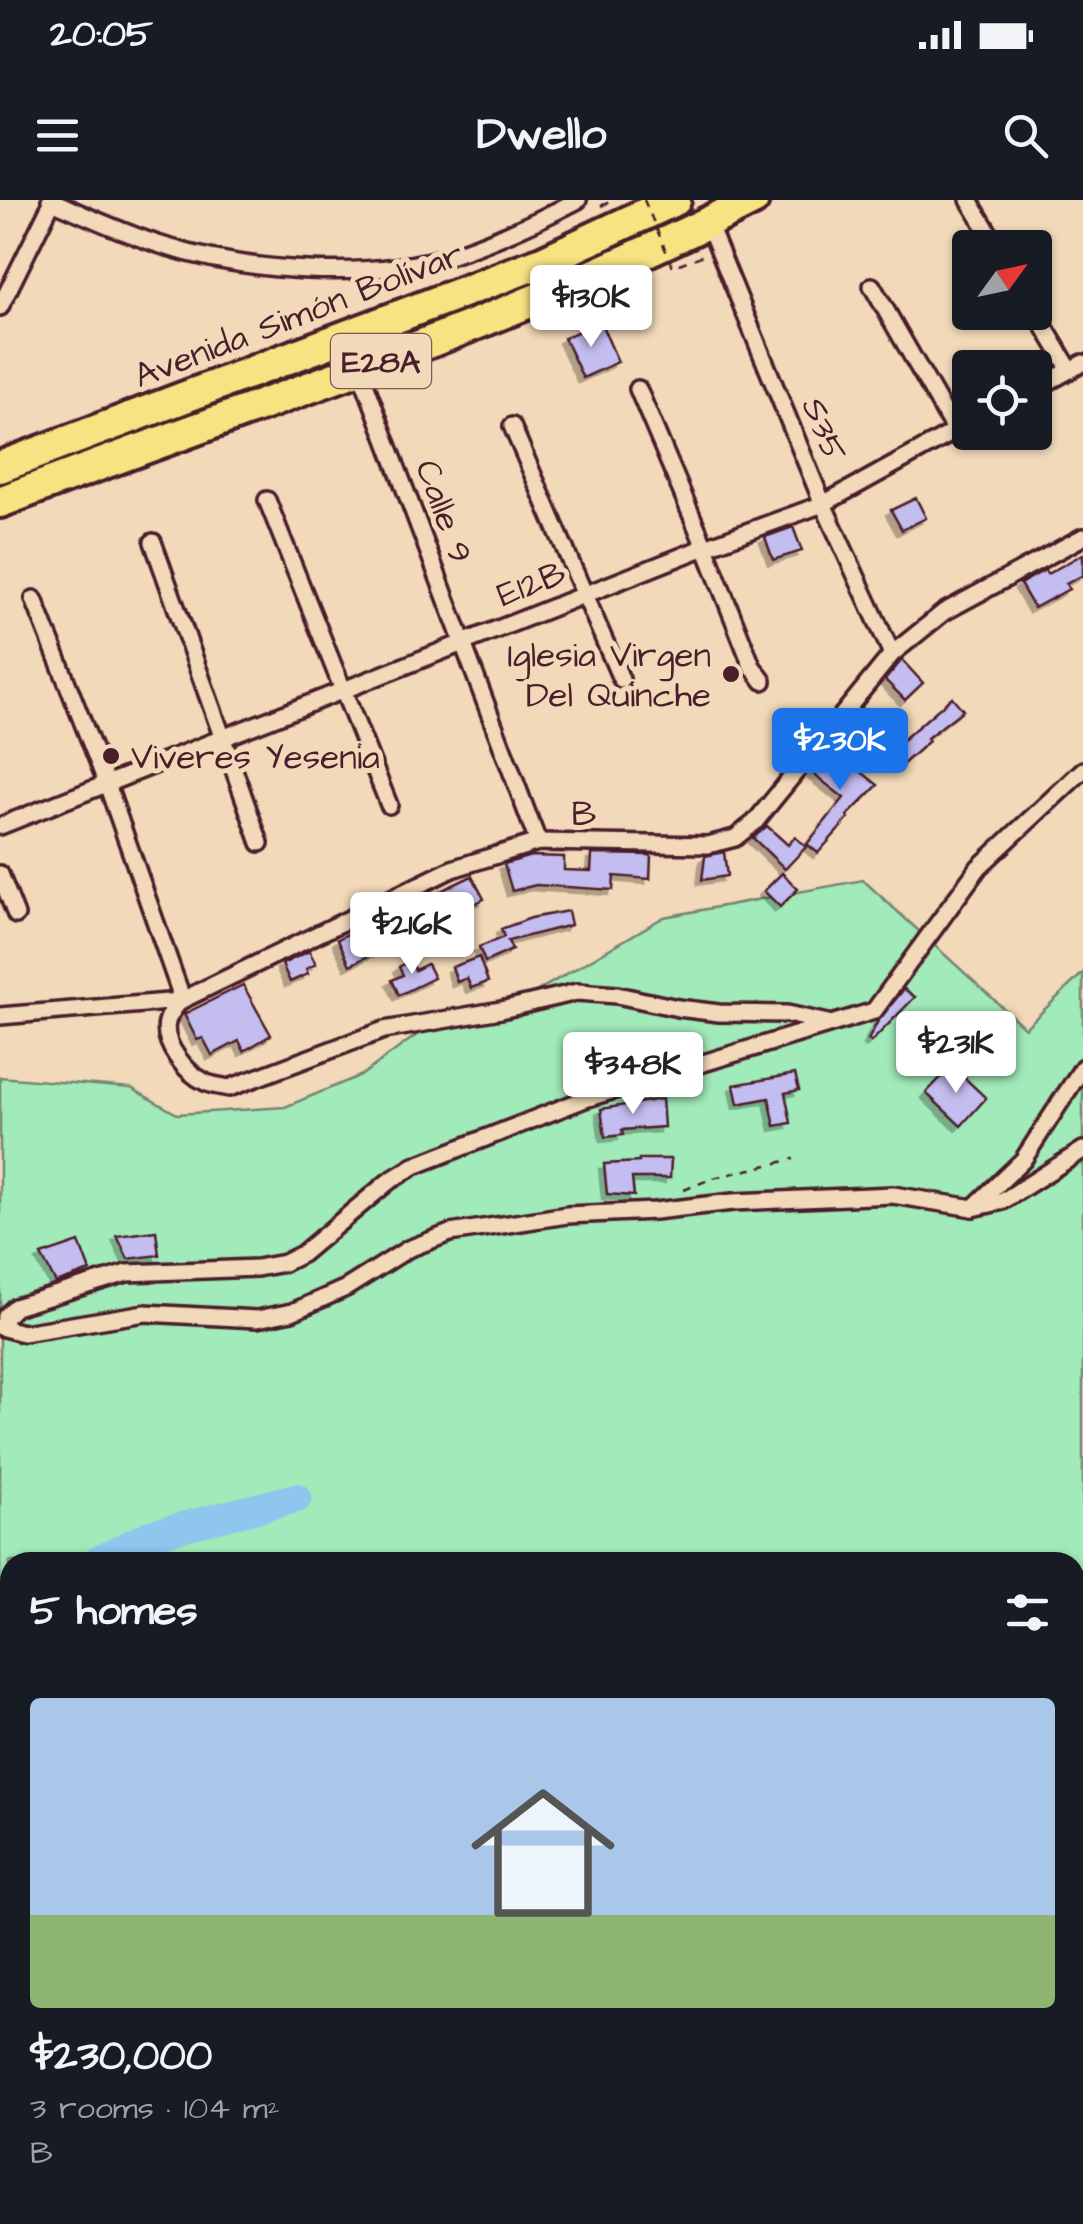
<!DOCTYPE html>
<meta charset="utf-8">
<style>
:root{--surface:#171b24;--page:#242831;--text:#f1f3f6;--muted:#9ea1a6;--line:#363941;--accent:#1a73e8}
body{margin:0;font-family:"Architects Daughter",sans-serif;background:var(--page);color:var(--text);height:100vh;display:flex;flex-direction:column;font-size:38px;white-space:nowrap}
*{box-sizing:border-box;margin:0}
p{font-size:32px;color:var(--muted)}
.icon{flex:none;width:55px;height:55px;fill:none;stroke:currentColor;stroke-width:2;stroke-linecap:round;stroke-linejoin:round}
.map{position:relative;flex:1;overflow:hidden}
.sheet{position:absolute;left:0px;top:1352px;width:1085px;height:672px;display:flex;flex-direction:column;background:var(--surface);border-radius:30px 30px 0 0;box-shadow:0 2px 8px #0004}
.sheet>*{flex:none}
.needle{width:65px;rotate:57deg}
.buttons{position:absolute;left:952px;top:30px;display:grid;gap:20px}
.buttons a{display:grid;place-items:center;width:100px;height:100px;border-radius:10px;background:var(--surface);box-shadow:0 2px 8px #0004;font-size:50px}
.price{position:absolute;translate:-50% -85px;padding:0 22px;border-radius:10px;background:#fff;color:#222;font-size:32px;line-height:65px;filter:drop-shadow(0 2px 5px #0008)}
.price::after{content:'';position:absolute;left:50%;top:60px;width:30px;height:22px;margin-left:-15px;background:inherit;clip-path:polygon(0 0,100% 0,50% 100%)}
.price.active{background:var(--accent);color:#fff}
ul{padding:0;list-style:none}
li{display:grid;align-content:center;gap:20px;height:530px;padding:0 30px}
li+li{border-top:2px solid var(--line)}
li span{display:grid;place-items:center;height:310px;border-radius:10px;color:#555}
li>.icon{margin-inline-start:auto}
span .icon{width:180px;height:180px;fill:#fffc;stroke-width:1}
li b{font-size:42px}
h2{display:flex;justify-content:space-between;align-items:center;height:120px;padding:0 30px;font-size:42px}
.status{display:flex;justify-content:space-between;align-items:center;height:70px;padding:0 50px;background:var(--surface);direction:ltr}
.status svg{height:28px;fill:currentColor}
header{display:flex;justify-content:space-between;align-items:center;height:130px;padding:0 30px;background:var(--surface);font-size:45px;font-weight:700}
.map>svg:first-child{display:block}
</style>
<div class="status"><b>20:05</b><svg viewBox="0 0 49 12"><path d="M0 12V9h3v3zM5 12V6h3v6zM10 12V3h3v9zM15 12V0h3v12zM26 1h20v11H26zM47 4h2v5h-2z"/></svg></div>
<header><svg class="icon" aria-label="menu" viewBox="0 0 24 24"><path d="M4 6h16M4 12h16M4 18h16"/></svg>Dwello<svg class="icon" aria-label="search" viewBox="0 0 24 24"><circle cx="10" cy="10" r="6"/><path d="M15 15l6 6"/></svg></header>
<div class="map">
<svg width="1083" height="2024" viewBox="0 0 1083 2024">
<defs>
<filter id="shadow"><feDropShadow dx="-5" dy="5" stdDeviation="0" flood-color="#0004"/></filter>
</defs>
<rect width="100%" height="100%" fill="#f1d9b9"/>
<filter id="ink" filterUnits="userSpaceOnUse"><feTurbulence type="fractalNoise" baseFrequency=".01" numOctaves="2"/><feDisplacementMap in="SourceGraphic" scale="20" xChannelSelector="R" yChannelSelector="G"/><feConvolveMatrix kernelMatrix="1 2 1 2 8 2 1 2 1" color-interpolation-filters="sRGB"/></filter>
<g filter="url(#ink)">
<!-- green -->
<path fill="#a1eab9" stroke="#768472" stroke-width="2.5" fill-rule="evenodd" d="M863,680l162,148 58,-55v1251h-1083v-1147l131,11 46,26 108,-7 77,-32 71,-52 99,-29 132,-77zM10,1362h1065v653h-1065z"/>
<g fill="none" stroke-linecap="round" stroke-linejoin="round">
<!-- river -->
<g stroke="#8fc6ee" stroke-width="30">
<polyline points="96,1362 150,1335 297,1298"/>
<polyline points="0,1416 10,1411"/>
</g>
</g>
<!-- building -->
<g fill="#c4bdef" stroke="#4a1f2b" stroke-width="2.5" filter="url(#shadow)">
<polygon points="600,121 618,162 583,178 564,138"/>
<polygon points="916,298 926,318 902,330 891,310"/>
<polygon points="793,327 802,351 773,360 765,337"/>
<polygon points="1083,354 1083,375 1066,384 1069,389 1034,408 1020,384 1045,370 1047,374"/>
<polygon points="902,460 923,483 905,500 885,480"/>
<polygon points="952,497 963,510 927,538 929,541 902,565 890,551"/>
<polygon points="830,547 878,585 847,616 849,618 818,653 807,644 844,598 811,572"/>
<polygon points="767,626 788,645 795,637 806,647 785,669 753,638"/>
<polygon points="724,652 727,676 702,680 705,656"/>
<polygon points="592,654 651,655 650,679 614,676 613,690 536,685 512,691 504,664 531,656 564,657 564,670 591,671"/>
<polygon points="782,673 798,689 780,707 764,691"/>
<polygon points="472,676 484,699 350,765 338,739 414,700 416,703"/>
<polygon points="568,711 571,725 508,741 512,750 485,762 479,747 504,737 501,729 531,718"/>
<polygon points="309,751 316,764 306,769 308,774 290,782 282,764"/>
<polygon points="479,757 488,782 471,788 467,778 457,782 452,767"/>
<polygon points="411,760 415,770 427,764 434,778 399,795 392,780 403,775 399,767"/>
<polygon points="243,785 271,835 244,851 239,841 212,855 203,838 197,840 184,814"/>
<polygon points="904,789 915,797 871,842 868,840 878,821"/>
<polygon points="952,866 986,898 961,926 926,893"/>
<polygon points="795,874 799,890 785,893 791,923 775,926 769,898 738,904 734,885"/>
<polygon points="662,899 664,927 622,930 623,935 605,937 601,909"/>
<polygon points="639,959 671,959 670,978 632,978 634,996 607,994 604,964 639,962"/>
<polygon points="156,1031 159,1055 128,1059 117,1036"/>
<polygon points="79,1042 90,1071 56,1083 41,1055"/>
</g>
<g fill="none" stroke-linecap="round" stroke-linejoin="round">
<!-- street casing -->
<g stroke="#4a1f2b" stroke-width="22">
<g id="street">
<path d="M50,0c37,16 75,34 114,46 82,26 205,35 288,9 43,-14 86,-34 126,-55"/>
<polyline points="969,0 998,48"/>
<polyline points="708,23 823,304 892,454"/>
<polyline points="872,86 955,231"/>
<polyline points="0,107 53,0"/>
<polyline points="1035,111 1070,170"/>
<polyline points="360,170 538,642"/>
<polyline points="638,189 705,347 752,466 763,481"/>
<polyline points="1035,189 1083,163"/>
<polyline points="512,226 621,479"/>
<polyline points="267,300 389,605"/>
<polyline points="153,342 260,643"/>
<polyline points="34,399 107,584 179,789 180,801"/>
<polyline points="0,626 705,347 823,304 970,223"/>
<polyline points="0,674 16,715"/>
<path d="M180,801c-5,6 -11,13 -13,21 -5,22 19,51 38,60 7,4 17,4 24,6l155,-58 117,-20 76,-18 40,3 61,13 41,5 68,1 41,9"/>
<polyline points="0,816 180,801 452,669 538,642 708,645 735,638 755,622 892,454 944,412 1083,337"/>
<polyline points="973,1008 1023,960 1083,867"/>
<polyline points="3,1126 6,1116 15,1107 127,1073 257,1068 284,1063 302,1054 388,982 414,966 585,899 874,811 979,667 1083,570"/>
<polyline points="0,1127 23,1133 145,1113 257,1119 292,1112 346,1088 408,1049 450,1033 567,1015 655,1011 733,1002 893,995 973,1008 1003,1001 1083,950"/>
<polyline points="1075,1573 1083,1574"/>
<polyline points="0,1662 10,1657"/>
</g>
</g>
<!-- highway casing -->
<g stroke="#4a1f2b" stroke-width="38">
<g id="highway">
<polyline points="0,267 542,62 675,0"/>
<path d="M0,302c253,-97 512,-179 753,-302"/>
</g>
</g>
<!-- path -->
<g stroke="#4a1f2b" stroke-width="2.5" stroke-dasharray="8 8" stroke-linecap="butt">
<polyline points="601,6 614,0"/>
<polyline points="679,64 704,55"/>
<polyline points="684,990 713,978 794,959"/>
</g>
<!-- street -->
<use href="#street" stroke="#f1d9b9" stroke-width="15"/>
<!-- highway -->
<use href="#highway" stroke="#f6e381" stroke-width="30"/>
<!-- path-bridge -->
<polyline stroke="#4a1f2b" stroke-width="2.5" stroke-dasharray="8 8" stroke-linecap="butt" points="644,0 673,67"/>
</g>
</g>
<!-- markers -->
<g fill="#4a1f2b" stroke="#f1d9b9" stroke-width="4">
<circle cx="731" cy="474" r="10"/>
<circle cx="111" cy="556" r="10"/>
</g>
<g text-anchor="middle" stroke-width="10" stroke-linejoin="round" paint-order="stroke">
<!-- shield labels -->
<rect fill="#f1d9b9" stroke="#7c5756" stroke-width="2.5" x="331" y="134" width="100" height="54" rx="8"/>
<g font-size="32" font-weight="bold" fill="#4a1f2b">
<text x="381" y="172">E28A</text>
</g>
<!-- street labels -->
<g font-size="35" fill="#4a1f2b" stroke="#f1d9b9">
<text transform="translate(298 114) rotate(-21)" y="12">Avenida Simón Bolívar</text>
<text transform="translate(825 229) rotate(68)" y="12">S35</text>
<text transform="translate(445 311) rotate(70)" y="12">Calle 9</text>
<text transform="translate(531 383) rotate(-21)" y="12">E12B</text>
<text transform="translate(584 613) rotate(1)" y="12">B</text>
</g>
<!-- poi labels -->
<g font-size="35" fill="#4a1f2b" stroke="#f1d9b9" text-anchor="end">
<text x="711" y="466">Iglesia Virgen<tspan x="711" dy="40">Del Quinche</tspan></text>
<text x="131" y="568" text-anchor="start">Viveres Yesenia</text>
</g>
</g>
</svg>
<div class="buttons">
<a><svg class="needle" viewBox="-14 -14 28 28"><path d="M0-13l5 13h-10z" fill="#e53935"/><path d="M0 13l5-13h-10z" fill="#9ea1a6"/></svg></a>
<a><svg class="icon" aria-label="locate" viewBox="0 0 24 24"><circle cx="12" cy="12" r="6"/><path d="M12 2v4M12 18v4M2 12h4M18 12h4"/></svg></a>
</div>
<b class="price" style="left:591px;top:150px">$130K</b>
<b class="price active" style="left:840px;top:593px">$230K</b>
<b class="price" style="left:412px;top:777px">$216K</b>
<b class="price" style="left:956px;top:896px">$231K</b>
<b class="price" style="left:633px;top:917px">$348K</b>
<section class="sheet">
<h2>5 homes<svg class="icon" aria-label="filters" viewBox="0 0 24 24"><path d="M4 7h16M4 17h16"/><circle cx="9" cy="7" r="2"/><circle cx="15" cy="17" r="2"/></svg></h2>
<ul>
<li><span style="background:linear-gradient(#a9c7e8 70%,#8fb573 0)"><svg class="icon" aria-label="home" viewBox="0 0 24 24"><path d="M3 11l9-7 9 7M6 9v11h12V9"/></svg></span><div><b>$230,000</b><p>3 rooms · 104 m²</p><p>B</p></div></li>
</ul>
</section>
</div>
